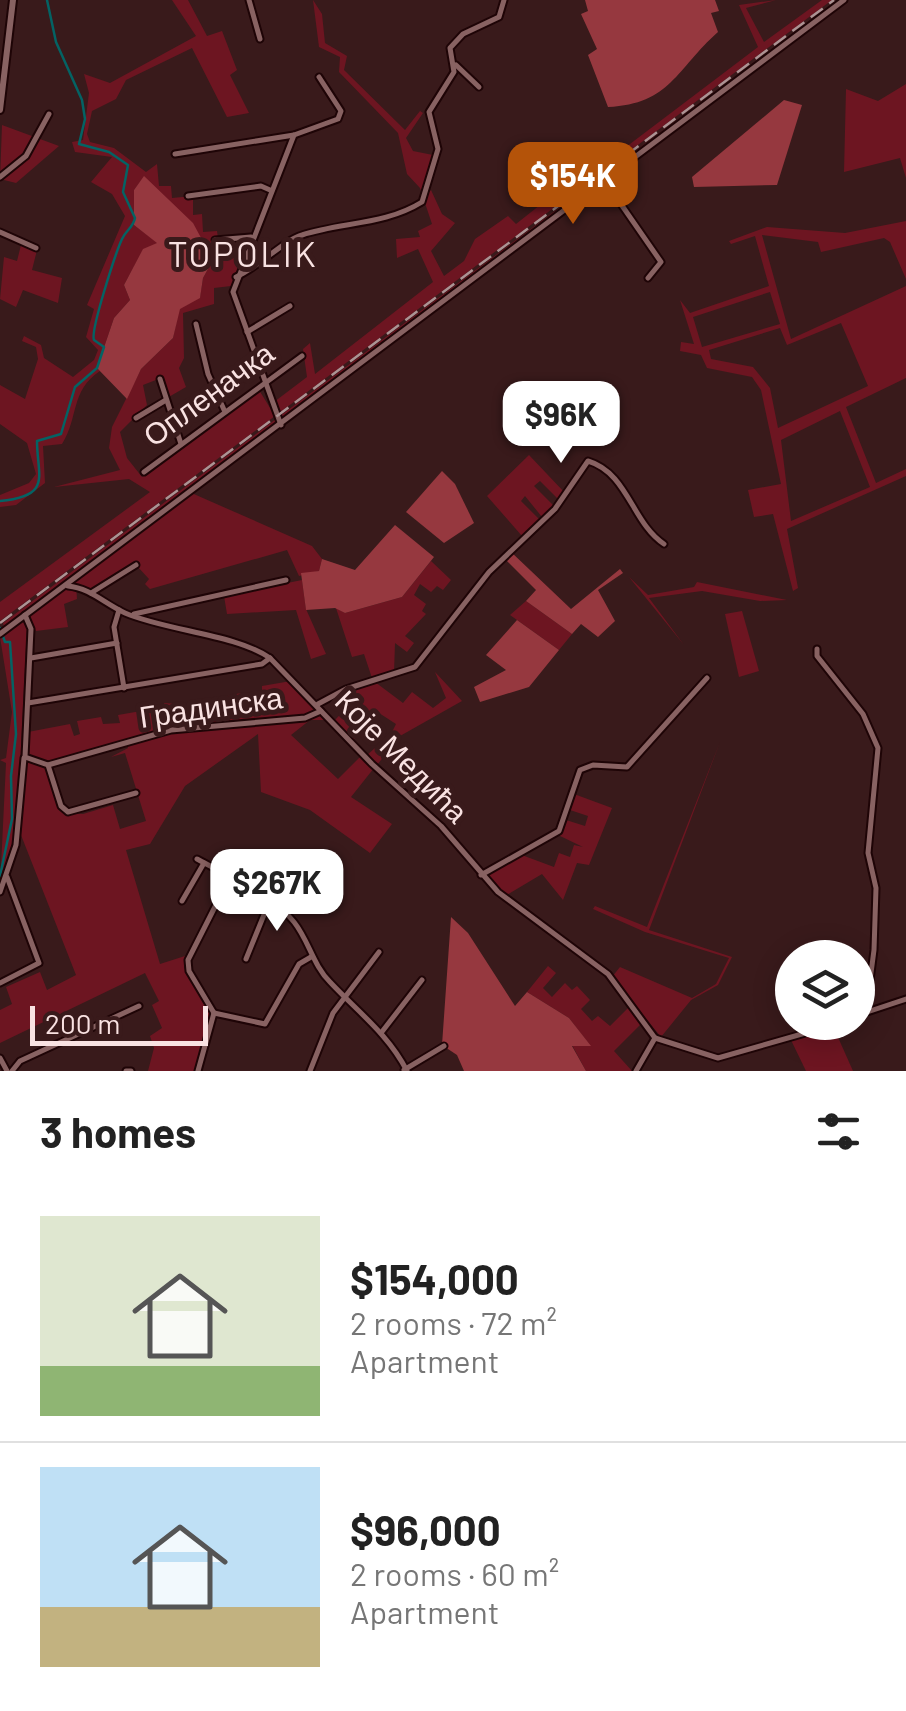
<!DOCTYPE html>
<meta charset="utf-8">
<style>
:root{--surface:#fff;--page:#f6f6f6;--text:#222;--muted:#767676;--line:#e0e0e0;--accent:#b45309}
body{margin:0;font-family:Barlow,sans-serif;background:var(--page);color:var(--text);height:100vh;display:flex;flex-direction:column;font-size:38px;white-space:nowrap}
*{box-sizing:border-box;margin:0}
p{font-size:32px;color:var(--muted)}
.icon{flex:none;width:55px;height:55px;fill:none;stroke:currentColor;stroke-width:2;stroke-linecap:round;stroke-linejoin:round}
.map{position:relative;height:1071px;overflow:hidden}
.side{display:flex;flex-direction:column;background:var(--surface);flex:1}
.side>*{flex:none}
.controls{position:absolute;left:775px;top:940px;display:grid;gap:20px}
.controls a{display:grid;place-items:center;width:100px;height:100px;border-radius:50%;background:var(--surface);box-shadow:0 5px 25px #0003;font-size:50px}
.scale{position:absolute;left:30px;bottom:25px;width:178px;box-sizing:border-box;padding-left:10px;border:5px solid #f9e2e2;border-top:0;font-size:28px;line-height:35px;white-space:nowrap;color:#f9e2e2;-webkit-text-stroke:8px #391a1b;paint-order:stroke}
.price{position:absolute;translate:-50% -85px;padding:0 22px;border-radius:20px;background:#fff;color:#222;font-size:32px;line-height:65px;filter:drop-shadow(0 2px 5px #0008)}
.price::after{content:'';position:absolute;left:50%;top:60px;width:30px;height:22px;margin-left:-15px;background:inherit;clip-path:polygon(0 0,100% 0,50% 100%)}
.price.active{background:var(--accent);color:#fff}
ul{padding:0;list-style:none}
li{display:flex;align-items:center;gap:30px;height:250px;padding:0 40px}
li+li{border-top:2px solid var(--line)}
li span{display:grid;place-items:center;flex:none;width:280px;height:200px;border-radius:0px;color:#555}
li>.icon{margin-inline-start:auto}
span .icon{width:120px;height:120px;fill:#fffc;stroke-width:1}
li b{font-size:42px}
h2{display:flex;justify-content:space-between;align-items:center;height:120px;padding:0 40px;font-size:42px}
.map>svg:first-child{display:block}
</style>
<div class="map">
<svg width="906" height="1071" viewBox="0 0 906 1071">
<rect width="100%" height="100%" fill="#391a1b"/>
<!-- green -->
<g fill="#6d1521" fill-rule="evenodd">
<path d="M172,0h16l19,36 15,-5 15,39 -7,5 19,38 -22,4 -35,-69 -66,32 -10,19 -24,12 -5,23 3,8 24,6 32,24 11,-8 2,22h12l1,12 21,-2v19l9,-1 1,18 14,-1 1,7 32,-3 -19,51 -17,2v16l-31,9 1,45 -5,10 7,19 -19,11 -6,-20 -18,7 4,20 -27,27 7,26 15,19 117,-87 16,26 -275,205v-19l150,-110 -21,-13 -75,8 66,-17 -11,-22 3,-21 29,-58 32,-31 6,-29 21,-12 3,-19 10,-18 -69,-83 -10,13v35l24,18 -15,7 -19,35 6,15 -16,18 -17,50 3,3c-30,20 -21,46 -38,73l-19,2 2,37 -29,22 -16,2v-12l29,-12 7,-9 -9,-31 -27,-19v-39l25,14 13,-40 -2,-12 -14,-6 2,-5 17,9 3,13 29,19 21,-17 4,-10 -12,-13 8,-28 -7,-4 38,-89 -13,-22 -21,-12 21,-25 -37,-5 -3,-10 11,-2 6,-47 -5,-19 26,9 86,-47z"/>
<polygon points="313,0 322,14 325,43 347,56 344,70 405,130 420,111 423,113 406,138 413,151 433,155 424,197 431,190 442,214 455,223 431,251 444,276 464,261 475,239 508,216 516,224 588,167 593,172 758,47 739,5 776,0 746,8 764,42 822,0 832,0 279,413 274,402 307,377 303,349 310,343 315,374 433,282 418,249 397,258 396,239 420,237 418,231 432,224 420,188 407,174 398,133 339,72 340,57 319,47"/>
<polygon points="838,0 843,0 285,419 280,416"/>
<polygon points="906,84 906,178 900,158 844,172 846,89 878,101"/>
<polygon points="2,125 59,146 16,183 0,179"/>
<path d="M906,221v58l-16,-37 -6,-4 -63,14 -3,-10 -56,-7 29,104 115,-53v92l-60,29 30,76 30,-14v7l-119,53 11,59 -5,3 -20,-77 -19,3 -6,-27 33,-6 -20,-94 -9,-13 -45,-9 -6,-13 -21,-4 1,-9 13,2 -14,-44 10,13 79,-27 -14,-50 -24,8 -2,-3 38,-14 78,6zM770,292l10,32 -78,23 -9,-30zM841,323l27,63 -90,42 -8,-40 -17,-21 -42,-8 -2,-9 71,-22 7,17zM840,411l30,76 -79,34 -10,-81z"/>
<polygon points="22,241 37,250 32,270 62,278 58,303 23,290 16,307 0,299 4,257 17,261"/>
<polygon points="276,419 278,424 187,491 312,546 322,559 319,571 299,576 287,550 150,589 145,584 149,579 137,566 94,592 76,584 77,599 64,604 68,627 36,631 26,612 4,627 3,623"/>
<polygon points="529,455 565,493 560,501 540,481 534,486 554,506 542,517 525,496 521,501 539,519 522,536 487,496"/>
<polygon points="431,561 451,580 443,590 437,586 431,592 420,584 414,595 426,604 422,611 426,614 405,636 414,643 407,652 395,643 394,673 372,678 364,654 352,657 336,608 345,613 402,597"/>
<polygon points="629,577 648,595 694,587 697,582 787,600 760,601 702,591 649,598 684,645"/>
<polygon points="302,580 306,609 326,654 311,659 296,610 227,614 224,596"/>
<polygon points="526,601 572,634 559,650 510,615"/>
<polygon points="742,611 759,671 739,677 725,614"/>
<polygon points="23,622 27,627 17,825 0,887 6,763 0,760 6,758 12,712 0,637"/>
<polygon points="435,672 462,701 400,736 377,765 366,756 391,734 396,724 379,713 353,740 334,721 358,696 349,689 375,682 403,703 412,692 433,708 446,698"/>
<path d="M291,681l37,39h-18l-19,15 47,44 23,-23 13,12 -23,29 41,27 -22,29 -60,-43 -49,-18 -3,-58 -73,52 -35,58 -24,6 34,114 25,-8 -1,12 28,42 -16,61h-48l6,-23 -4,-12 12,-8 -10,-23 7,-4 -14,-28 -145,70v-33l12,-6 -6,-17 34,-15 7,18 29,-15 -55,-140 7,-103 42,-8 4,12 6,-2 -3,-13 24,-4 2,7 17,-1 -2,-8 46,-8v-4l25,2 52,-12 1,4 20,-4v-7zM126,741l2,7 -17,9 14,-4 21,68 -26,8 -7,-24 -30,9 -17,-1 -5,-6 -11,-44z"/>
<polygon points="720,742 649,930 732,957 718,985 691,1000 661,1037 612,977 620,967 692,998 716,984 729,958 645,932 593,909 595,906 647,927"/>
<polygon points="574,794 612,808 589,865 577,863 563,900 542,874 505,896 484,875 519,854 554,867 559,853 570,857 574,845 583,847 558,835 566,820 585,826 588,816 570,810"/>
<polygon points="548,966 556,973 543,988 552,997 565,983 572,990 577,986 590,1000 581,1009 592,1021 598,1016 610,1026 630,1006 643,1022 614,1051 632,1071 586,1071 572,1045 589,1044 569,1018 527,992"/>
<polygon points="833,1026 853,1071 806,1071 790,1038"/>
</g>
<!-- forest -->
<g fill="#96383f">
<path d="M585,0h130l4,11 -8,2 7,19c-42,37 -47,72 -110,75l-20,-52 9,-6 -16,-35 7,-3z"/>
<polygon points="784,100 802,105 777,185 694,187 692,177"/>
<polygon points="144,176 193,223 213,260 203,278 200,298 180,309 173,338 141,369 127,399 97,368 114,318 130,300 124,285 143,249 157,243 134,225 134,190"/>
<polygon points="442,471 455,484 474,523 444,543 406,512"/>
<polygon points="395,525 434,557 402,597 345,613 335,608 306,610 301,573 319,571 322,559 355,570"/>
<polygon points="510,551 571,609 620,569 623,573 598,590 615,621 598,637 581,624 572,634 526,601 536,590 504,558"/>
<polygon points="517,620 559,650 529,687 480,702 474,687 506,670 486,655"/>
<polygon points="451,917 468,933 515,1006 527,992 569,1018 591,1046 572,1046 586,1071 464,1071 457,1055 442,1045"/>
</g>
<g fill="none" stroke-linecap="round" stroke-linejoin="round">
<!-- stream -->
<g stroke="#046364" stroke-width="2.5">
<path d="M0,501c53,-5 37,-25 37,-60l24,-7 14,-47 22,-19 7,-21 -10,-7c-4,-9 22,-88 28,-101 4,-9 11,-11 13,-21l-12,-26 5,-27 -19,-13 -30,-8 6,-25 -3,-19 -26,-58 -9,-42"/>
<polyline points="0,628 5,642 10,642 16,734 11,776 12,819 0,876"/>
</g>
<!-- minor casing -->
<g stroke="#1e0406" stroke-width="9">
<g id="minor">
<polyline points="249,0 260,39"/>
<polyline points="456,65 479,87"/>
<polyline points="175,154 294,135 338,119 341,111 319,77"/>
<polyline points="0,177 26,156 49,114"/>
<polyline points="605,181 661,262 648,278"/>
<polyline points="188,196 261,186 270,190"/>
<polyline points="0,232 36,248"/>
<polyline points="215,240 251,237"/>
<path d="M236,277c23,-10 48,-37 66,-42 40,-13 83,-10 120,-33l16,-53 -9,-37 25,-40 -4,-24 13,-14 36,-17 5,-17"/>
<polyline points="196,324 208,374 225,412"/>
<polyline points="247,332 290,306"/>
<polyline points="160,379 181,444"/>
<polyline points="136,418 166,400"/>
<polyline points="281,425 233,292 294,135"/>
<polyline points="144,472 302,356"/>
<path d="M68,586c22,2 37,18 57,27 42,18 110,21 145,45l102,106 69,62 57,66 110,82 47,64"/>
<polyline points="91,593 136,565"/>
<polyline points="119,610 114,627 124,688"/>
<polyline points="134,614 286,580"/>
<polyline points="25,615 31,629 25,757 48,765 61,806 68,812 136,793"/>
<polyline points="0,634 844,0"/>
<polyline points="817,649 817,656 863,714 878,748 868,853 876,888 874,950 868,996 858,1016"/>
<polyline points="31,658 117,643"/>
<polyline points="28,703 262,664 270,658"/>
<path d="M318,704l28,-15 69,-22 74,-95 66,-63 33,-48c40,12 44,62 76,83"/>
<polyline points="48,765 171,730 305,718 321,711"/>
<path d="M197,859c34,19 71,31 97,63 15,19 19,43 36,60 28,30 58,52 77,89"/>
<polyline points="481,875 559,831 580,770 593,765 627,767 707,678"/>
<polyline points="0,892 16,845 24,758"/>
<polyline points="182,901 204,863"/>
<polyline points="246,959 270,900"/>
<polyline points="0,983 39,963 7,877"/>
<polyline points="214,1013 189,971 188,960 225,887 235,880"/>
<polyline points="214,1013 265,1024 299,964 311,957"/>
<polyline points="861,1014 906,999"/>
<polyline points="381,1033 422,980"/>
<polyline points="655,1038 718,1058 844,1022"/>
<polyline points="0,1058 7,1071"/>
<polyline points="404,1070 444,1046"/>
<polyline points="12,1071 20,1061 139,1006"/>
<polyline points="126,1071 131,1071"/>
<polyline points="198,1071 214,1013"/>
<polyline points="310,1071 333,1013 379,952"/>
<polyline points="636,1071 655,1038"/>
</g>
</g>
<!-- tertiary casing -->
<g stroke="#1e0406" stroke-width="10">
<polyline id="tertiary" points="0,110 13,0"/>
</g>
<!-- minor -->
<use href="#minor" stroke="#886262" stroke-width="5"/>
<!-- tertiary -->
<use href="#tertiary" stroke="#886262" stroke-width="6"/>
<!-- rail -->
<polyline stroke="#ad9394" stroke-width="2.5" stroke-dasharray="15 8" stroke-linecap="butt" points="0,623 834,0"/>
</g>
<g text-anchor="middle" stroke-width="10" stroke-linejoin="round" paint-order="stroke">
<!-- street labels -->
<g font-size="30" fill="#f9e2e2" stroke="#391a1b">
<text transform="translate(209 395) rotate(-36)" y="10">Опленачка</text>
<text transform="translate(211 708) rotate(-8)" y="10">Градинска</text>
<text transform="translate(401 757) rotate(45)" y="10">Које Медића</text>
</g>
<!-- quarter labels -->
<g font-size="35" letter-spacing="2.5" fill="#f9e2e2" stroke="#391a1b">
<text x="243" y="267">TOPOLIK</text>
</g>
</g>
</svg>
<div class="controls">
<a><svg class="icon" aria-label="layers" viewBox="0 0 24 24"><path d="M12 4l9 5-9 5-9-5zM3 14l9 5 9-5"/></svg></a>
</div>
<div class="scale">200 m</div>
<b class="price active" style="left:573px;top:227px">$154K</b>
<b class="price" style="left:561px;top:466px">$96K</b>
<b class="price" style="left:277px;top:934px">$267K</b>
</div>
<section class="side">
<h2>3 homes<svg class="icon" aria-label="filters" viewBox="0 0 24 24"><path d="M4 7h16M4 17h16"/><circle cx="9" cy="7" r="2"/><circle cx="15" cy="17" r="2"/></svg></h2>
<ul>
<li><span style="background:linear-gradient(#dfe7d0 75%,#8fb573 0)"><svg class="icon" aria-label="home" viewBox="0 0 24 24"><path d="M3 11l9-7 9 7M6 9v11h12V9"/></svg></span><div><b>$154,000</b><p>2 rooms · 72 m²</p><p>Apartment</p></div></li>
<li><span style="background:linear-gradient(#bfe0f5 70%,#c2b280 0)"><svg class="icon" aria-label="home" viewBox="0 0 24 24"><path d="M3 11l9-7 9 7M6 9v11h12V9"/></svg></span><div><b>$96,000</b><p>2 rooms · 60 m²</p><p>Apartment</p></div></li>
</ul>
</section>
